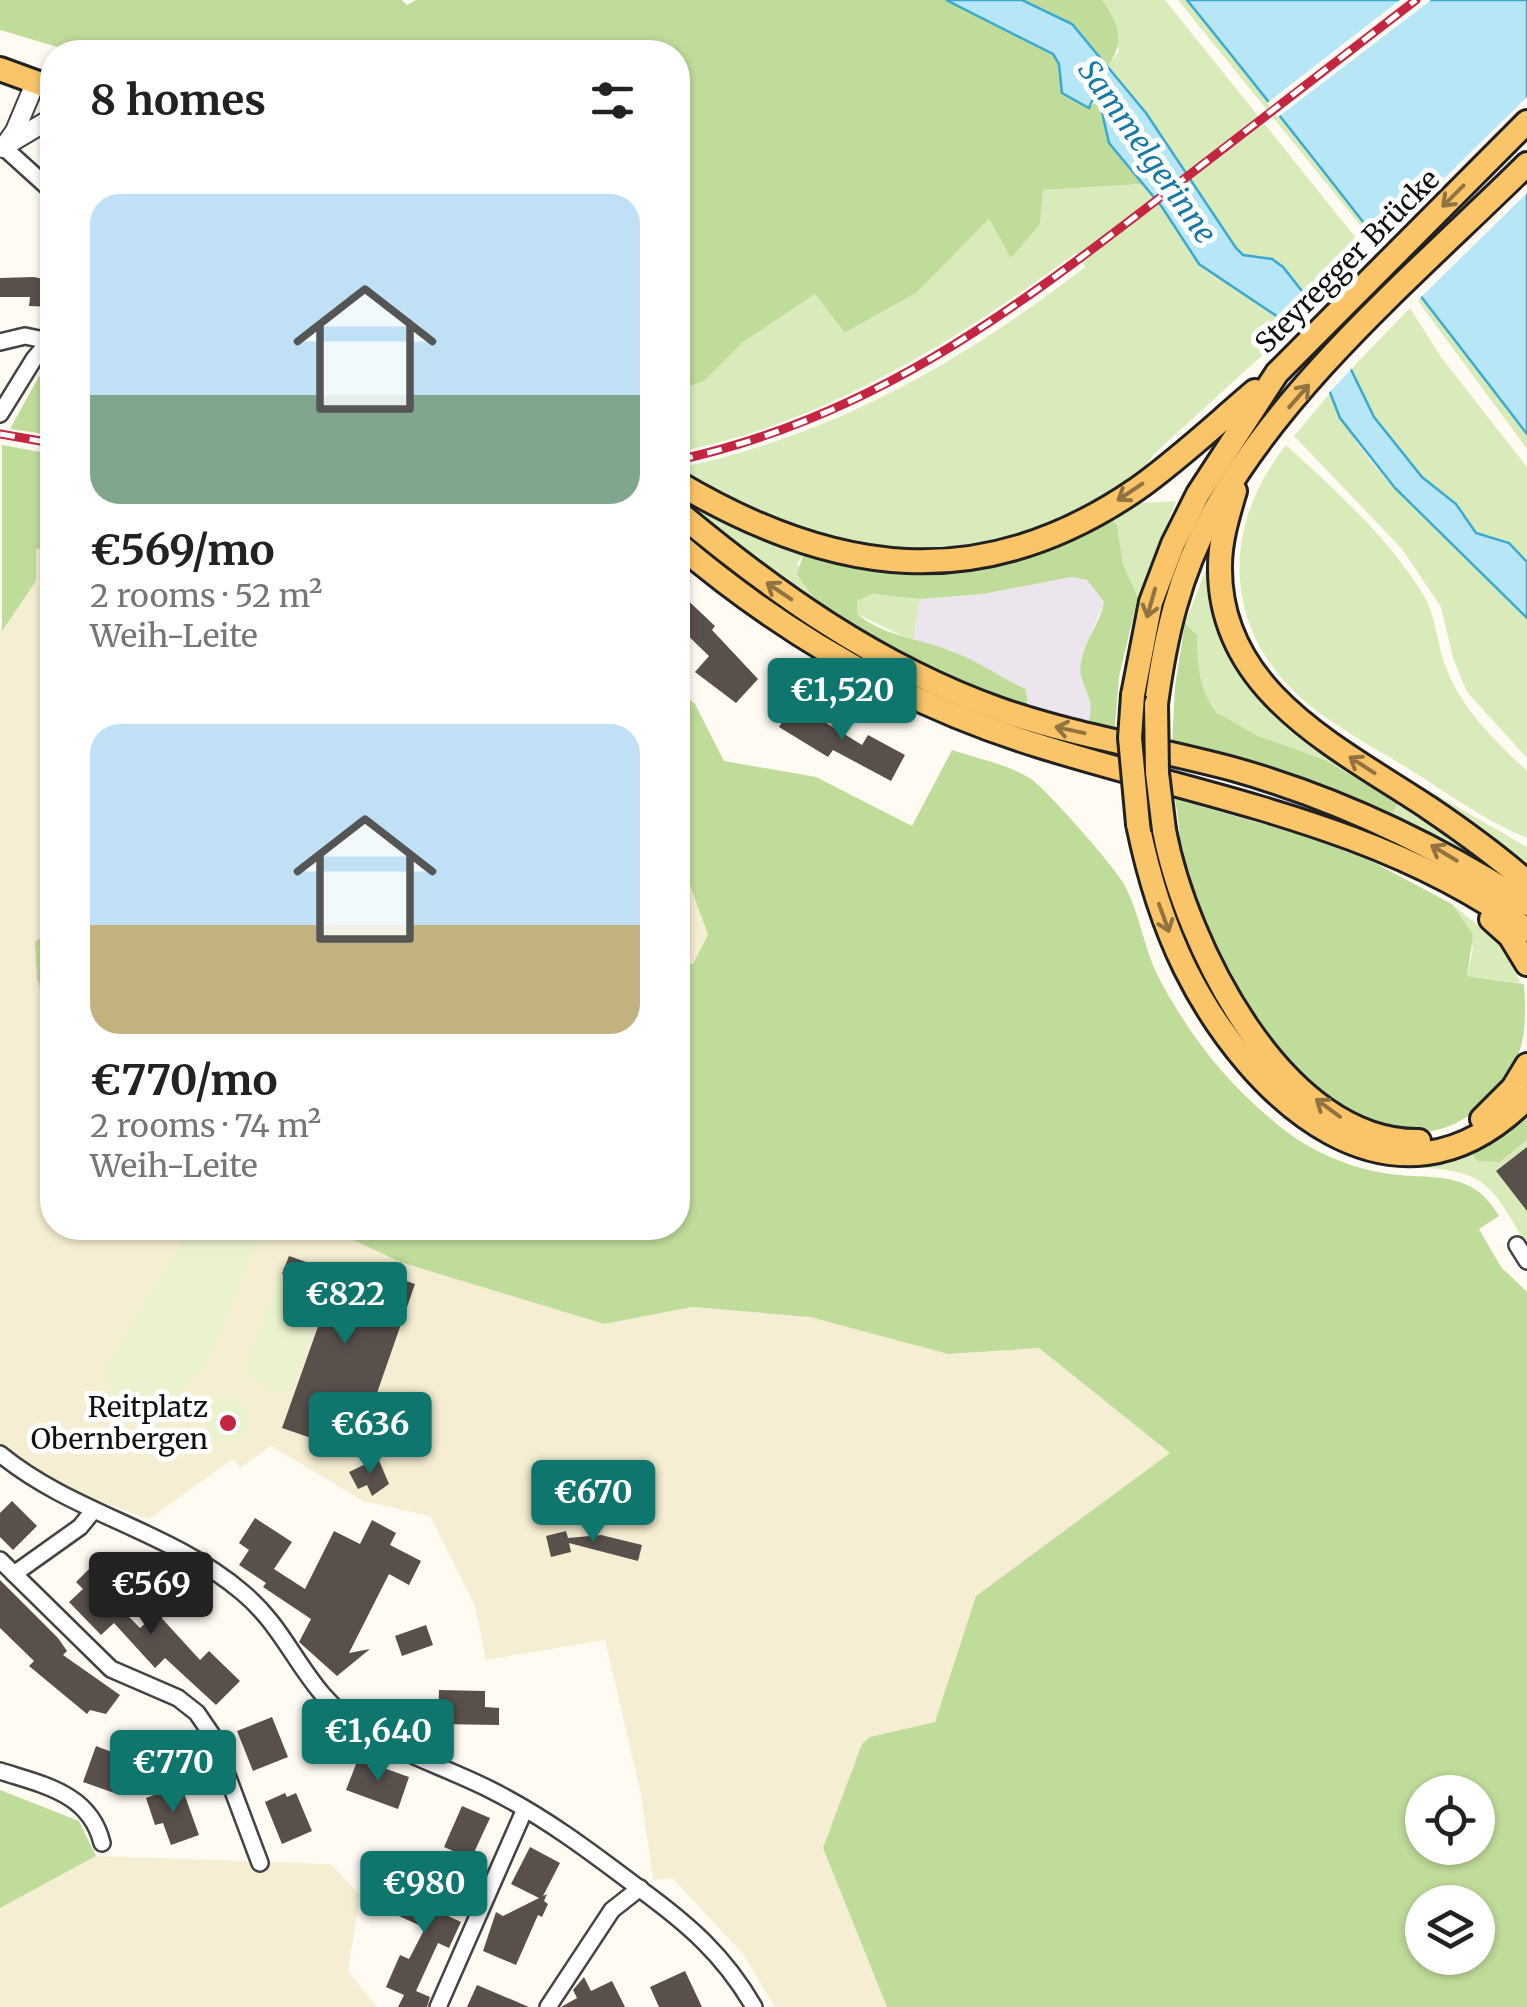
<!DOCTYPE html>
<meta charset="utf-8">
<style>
:root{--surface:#fff;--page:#f2f2f2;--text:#222;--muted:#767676;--accent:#0f766e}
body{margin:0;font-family:Merriweather,serif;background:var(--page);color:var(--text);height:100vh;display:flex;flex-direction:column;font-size:38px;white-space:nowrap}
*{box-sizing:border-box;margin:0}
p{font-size:32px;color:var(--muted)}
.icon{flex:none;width:55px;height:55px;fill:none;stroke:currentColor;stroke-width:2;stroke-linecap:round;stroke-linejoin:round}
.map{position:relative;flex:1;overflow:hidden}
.details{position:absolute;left:40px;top:40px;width:650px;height:1200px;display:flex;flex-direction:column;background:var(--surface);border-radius:40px;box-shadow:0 2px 8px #0004}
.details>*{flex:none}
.buttons{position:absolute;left:1405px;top:1775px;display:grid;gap:20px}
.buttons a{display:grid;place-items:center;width:90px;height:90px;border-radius:50%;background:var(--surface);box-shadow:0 2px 8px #0004;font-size:50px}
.price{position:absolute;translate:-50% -85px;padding:0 22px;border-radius:10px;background:var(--accent);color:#fff;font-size:32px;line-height:65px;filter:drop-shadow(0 2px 5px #0008)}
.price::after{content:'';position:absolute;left:50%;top:60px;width:30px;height:22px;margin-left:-15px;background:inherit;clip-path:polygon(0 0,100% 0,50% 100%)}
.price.on{background:#222;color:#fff}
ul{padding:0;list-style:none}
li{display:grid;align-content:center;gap:20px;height:530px;padding:0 50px}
li span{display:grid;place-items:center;height:310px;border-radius:30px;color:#555}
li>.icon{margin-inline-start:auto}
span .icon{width:180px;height:180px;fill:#fffc;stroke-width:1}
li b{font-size:42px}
h2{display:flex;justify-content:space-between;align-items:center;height:120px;padding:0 50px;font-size:42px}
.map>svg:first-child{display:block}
</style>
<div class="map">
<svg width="1527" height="2007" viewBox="0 0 1527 2007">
<rect width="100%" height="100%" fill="#fffbf3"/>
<!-- industrial -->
<polygon fill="#ece5ee" points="1071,577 1087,580 1104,602 1081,659 1082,683 1094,706 1088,724 1028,707 1026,689 951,650 913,641 920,599 983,594"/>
<!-- farmland -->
<g fill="#f6eed2">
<polygon points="52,547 52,932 35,942 52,1018 52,1228 328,1228 400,1262 604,1324 692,1307 810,1317 948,1354 1039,1348 1171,1453 976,1596 935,1723 870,1737 823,1848 887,2007 775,2007 743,1954 672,1878 653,1880 641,1794 605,1640 486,1660 475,1606 430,1516 363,1501 271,1446 240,1468 233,1459 149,1519 58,1486 0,1445 0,630 36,581 36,549"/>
<polygon points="678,852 708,935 693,964 678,961"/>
<polygon points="96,1856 330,1864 360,1895 348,1971 377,2007 0,2007 0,1908"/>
</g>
<!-- green -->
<g fill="#daebbb">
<polygon points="1102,0 1165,0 1368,253 1315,305 1261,257 1242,255 1236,248 1146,113 1108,66 1119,51"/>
<polygon points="1178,0 1187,0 1271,99 1315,163 1379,241 1376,245"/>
<path d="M1142,184c49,57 84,106 151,143l-140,128c-13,25 -41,37 -64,52 -88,54 -208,56 -303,22 -37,-13 -73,-38 -108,-56v-5c154,-32 283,-105 407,-201l-9,-14c-120,88 -251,170 -398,199v-61l26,-10 38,-38 73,-49 31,39 70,-40 73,-74 22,38 29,-33 3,-34z"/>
<polygon points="1422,297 1527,434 1527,449 1418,301"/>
<polygon points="1410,308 1441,357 1527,467 1527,562 1509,543 1476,533 1456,504 1422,477 1374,417 1352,368"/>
<path d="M1330,393c35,88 134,156 197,225v140l-60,-66 -14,-34 -12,-51 -39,-58 -108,-113z"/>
<path d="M1286,445c49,45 99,89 135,146 16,24 15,52 26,79 15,39 50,73 80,101v67c-42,-17 -80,-45 -118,-69 -30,-18 -62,-36 -91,-57 -93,-70 -103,-177 -32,-267z"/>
<polygon points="678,495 751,534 804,553 797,564 824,611 678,501"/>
<polygon points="1176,501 1138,597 1123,564 1117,525 1104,521 1139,503"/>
<path d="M1211,556l32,114 263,204 -114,-60 6,-11c-24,-14 -48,-31 -74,-42 -32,-15 -103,-30 -120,-65 -8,-18 -6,-41 -7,-61l-12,-12z"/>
<polygon points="872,594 920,599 913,641 857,614 857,601"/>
<polygon points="1364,753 1527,847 1527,869"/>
<polygon points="1452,904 1499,943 1521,983 1467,976 1473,948"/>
<path d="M1527,1140v106c-38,-66 -42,-76 -119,-79l64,-13 5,7 23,1z"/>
</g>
<!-- forest -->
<g fill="#c0dc9a" fill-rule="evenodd">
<polygon points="0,0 402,0 407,5 416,0 946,0 1053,54 1059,64 1062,93 1089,108 1099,98 1109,143 1142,184 1043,190 1040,224 1011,258 989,219 916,293 845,333 815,294 742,343 704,381 678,391 678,52 60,52 61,48 0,30"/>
<path d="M1022,0h80c16,23 24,41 6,66l-36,-42z"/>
<polygon points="39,376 52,384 52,435 10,429"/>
<polygon points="2,445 52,454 52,547 36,549 36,581 2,631"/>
<path d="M1110,519l7,6 6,39 15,33 -19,80 -4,50 -8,3 -19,-6c10,-31 -12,-36 -7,-62 3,-20 19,-39 23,-60l-17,-22 -16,-3 -88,17 -63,5 -48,-5 -15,7v13c28,23 65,25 97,38 25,10 48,26 72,37l2,18c-65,-25 -200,-71 -231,-134l7,-20 89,18 72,-2z"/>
<path d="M1185,623l12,12c1,30 1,54 20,78l41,23 69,25 71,42 -6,11 -220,-68 3,-60z"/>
<path d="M678,690l17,14 29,57 92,16 96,49 40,-76c24,8 58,15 79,29 16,11 81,85 91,102 17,28 21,64 35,93 32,63 75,116 130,158 25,19 60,34 91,40 48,10 92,-7 121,44l-20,13 22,38 26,25v715h-640l-64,-159 39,-104 8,-7 65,-15 41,-126 194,-143 -131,-105 -91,6 -138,-37 -118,-10 -88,17 -204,-62 -72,-34h350v-267l15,3 15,-29 -30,-83zM1422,1792h56v56h-56zM1422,1902h56v56h-56z"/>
<path d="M1175,799l137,39 59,23 81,43 21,31 -6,41 57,8c3,49 1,74 -31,110 -107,119 -249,-68 -288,-163 -8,-20 -23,-50 -24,-72 -1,-20 -2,-39 -6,-60z"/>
<polygon points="52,932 52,1018 37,979 35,941"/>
<polygon points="1527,1114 1527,1140 1500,1162 1477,1161 1472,1154 1494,1143"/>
<polygon points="0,1790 79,1821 96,1856 0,1908"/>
</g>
<!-- pitch -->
<g fill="#eaf2ce">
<path d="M191,1228h73l-57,135 -41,40c-24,9 -51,-3 -62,-26l5,-17z"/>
<polygon points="285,1277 317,1289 323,1304 291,1389 276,1394 243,1372 278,1278"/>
<circle cx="228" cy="1420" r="22"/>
</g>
<!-- water -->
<g fill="#b7e7f7" stroke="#3da8d0" stroke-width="2.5">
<polygon points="946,0 1022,0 1072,24 1146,113 1236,248 1243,255 1272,259 1283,267 1331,328 1374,417 1422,477 1456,504 1476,533 1509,543 1527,562 1527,618 1395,488 1340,418 1324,377 1293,327 1199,264 1162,207 1109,143 1099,99 1092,101 1089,108 1062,93 1059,64 1053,54"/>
<path d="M1187,0h340v434c-112,-146 -224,-291 -340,-434z"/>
</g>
<!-- pier -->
<g fill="#fffbf3">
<polygon points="1400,0 1431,0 1278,117 1267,103"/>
<polygon points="1527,97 1527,193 1418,300 1376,245"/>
<polygon points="1319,302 1356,364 1326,396 1290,331"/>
</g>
<!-- building -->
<g fill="#59504c">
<polygon points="34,277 52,281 51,307 29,306 30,297 0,297 0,278"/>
<polygon points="678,591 715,626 712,630 758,679 736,703 695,672 709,656 678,626"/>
<polygon points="794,703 862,745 868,735 905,755 891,781 833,750 828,757 779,727"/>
<polygon points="1527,1147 1527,1211 1496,1171"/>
<polygon points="289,1256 390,1291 395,1277 415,1284 370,1413 356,1408 351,1423 326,1414 317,1440 282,1428 331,1290 282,1274"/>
<polygon points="378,1458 389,1484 372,1496 367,1485 358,1489 349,1472"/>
<polygon points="12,1501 37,1526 13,1550 0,1537 0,1513"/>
<polygon points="255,1518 292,1542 274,1569 305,1589 334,1531 360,1544 372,1520 396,1533 390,1545 421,1561 409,1585 389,1574 349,1653 370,1649 337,1676 299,1642 311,1619 263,1587 266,1583 239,1565 249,1550 239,1543"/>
<polygon points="566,1531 568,1538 601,1535 642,1545 638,1561 569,1543 571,1552 551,1557 546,1536"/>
<polygon points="97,1561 112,1576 100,1587 140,1628 157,1613 200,1660 209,1651 240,1681 216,1705 165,1658 155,1668 114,1623 101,1635 69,1602 83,1589 76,1582"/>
<polygon points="0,1580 58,1638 67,1651 63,1655 120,1695 106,1714 90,1710 87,1714 29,1666 34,1661 0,1628"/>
<polygon points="426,1625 433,1645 402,1656 395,1636"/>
<polygon points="439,1690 485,1691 485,1707 499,1708 499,1725 438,1724"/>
<polygon points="272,1717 288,1757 253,1771 237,1731"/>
<polygon points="96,1746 141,1763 132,1788 124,1785 120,1795 83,1782"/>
<polygon points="358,1759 409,1777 398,1809 346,1790"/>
<polygon points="181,1785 199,1835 171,1845 163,1823 155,1825 146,1798"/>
<polygon points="285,1793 287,1797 296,1793 312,1831 282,1844 265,1802"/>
<polygon points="462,1806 490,1818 471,1859 444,1847"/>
<polygon points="530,1847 560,1863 543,1896 547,1894 544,1901 548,1904 542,1917 538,1915 516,1965 483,1951 496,1912 503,1916 539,1898 511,1884"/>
<polygon points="419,1872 458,1890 446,1915 461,1922 449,1948 438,1943 416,1991 430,1997 427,2007 398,2007 404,1995 386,1987 400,1955 409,1959 425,1928 399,1916"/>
<polygon points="685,1971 702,2007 659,2007 650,1987"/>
<polygon points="584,1977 591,1991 612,1981 625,2007 561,2007 577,1998 573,1990"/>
<polygon points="477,1985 529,2007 467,2007"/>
</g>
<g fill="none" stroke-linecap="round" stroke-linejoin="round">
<!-- minor casing -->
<g stroke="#434343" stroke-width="20">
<g id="minor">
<polyline points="0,144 52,191"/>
<polyline points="0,342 25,336 49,341"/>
<polyline points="0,414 34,359 52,338"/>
<polyline points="1517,1245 1527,1261"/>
<path d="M0,1454c73,60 169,76 242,138 52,43 59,99 124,140 39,23 83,37 123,57 56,28 102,63 151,100 48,35 84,66 114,118"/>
<polyline points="0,1560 111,1669 178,1698 197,1713 212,1735 260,1863"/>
<polyline points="14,1574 80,1527 93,1511"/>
<path d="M0,1771c43,14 90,22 102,72"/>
<polyline points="438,2007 525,1809"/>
<polyline points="548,2007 612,1910 640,1888"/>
</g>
</g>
<!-- tertiary casing -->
<g stroke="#434343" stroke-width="22">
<g id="tertiary">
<polyline points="10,143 52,118"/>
<polyline points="3,148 15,131 36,81"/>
</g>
</g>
<!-- primary casing -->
<g stroke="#212121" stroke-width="28">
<g id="primary">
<polyline points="0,69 52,88"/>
<path d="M678,483c155,92 302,114 459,6 41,-29 79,-65 118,-98"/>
<path d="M1235,491c-7,24 -15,49 -15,75 -2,126 119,182 209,242 34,23 67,47 98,74"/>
<path d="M678,512c97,81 200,154 320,197 76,27 157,39 235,60 106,30 201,75 294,135"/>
<path d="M678,544c106,90 228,161 362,202 166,52 342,78 487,184"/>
<polyline points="1133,695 1151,602 1173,544 1198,494 1277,373 1527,122"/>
<path d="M1156,704c9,-67 23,-130 56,-189 73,-133 208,-245 315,-351"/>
<path d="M1138,824c10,49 25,99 47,144 65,131 209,265 342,130"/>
<path d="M1164,830c21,113 119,313 255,311"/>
<polyline points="1491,919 1510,936 1527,964"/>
<polyline points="1482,1119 1513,1088 1527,1065"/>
</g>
</g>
<!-- minor -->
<use href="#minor" stroke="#fff" stroke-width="15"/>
<!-- tertiary -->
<use href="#tertiary" stroke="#fff" stroke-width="18"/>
<!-- primary -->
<use href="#primary" stroke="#fac469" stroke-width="22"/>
<!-- rail casing -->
<g stroke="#c42540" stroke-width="9">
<g id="rail">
<polyline points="0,434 52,443"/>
<path d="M678,460c191,-42 328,-144 480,-261 86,-67 172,-133 258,-199"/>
</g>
</g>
<!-- rail -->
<use href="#rail" stroke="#fff" stroke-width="5" stroke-dasharray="15" stroke-linecap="butt"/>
<!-- primary-bridge casing -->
<g stroke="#212121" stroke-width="28" stroke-linecap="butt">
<g id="primary-bridge">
<polyline points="1133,695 1130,738 1138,824"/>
<polyline points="1156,704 1157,773 1164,830"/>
</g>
</g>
<!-- primary-bridge -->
<use href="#primary-bridge" stroke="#fac469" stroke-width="22"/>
</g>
<!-- one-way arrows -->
<defs><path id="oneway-shaft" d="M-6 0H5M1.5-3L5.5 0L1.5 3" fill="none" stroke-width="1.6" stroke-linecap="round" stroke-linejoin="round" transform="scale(2.5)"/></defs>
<g stroke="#917341">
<use href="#oneway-shaft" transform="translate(1453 196) rotate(135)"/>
<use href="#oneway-shaft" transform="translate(1299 396) rotate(-49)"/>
<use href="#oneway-shaft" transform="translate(1130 492) rotate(146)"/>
<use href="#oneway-shaft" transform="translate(779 591) rotate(-146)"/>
<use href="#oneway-shaft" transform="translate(1151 603) rotate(106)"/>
<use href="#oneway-shaft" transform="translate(1070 730) rotate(-168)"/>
<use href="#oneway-shaft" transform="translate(1362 765) rotate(-147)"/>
<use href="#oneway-shaft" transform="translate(1444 853) rotate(-149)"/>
<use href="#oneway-shaft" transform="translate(1164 918) rotate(70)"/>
<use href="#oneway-shaft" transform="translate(1328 1108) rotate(-144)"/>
</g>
<!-- markers -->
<circle fill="#c42540" stroke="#fff" stroke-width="4" cx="228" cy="1423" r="10"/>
<g text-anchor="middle" stroke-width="10" stroke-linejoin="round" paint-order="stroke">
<!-- street labels -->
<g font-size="28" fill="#101010" stroke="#fff">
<text transform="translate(1347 261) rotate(-45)" y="10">Steyregger Brücke</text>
</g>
<!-- poi labels -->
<g font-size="28" fill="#101010" stroke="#fff" text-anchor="end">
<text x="208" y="1417">Reitplatz<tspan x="208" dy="32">Obernbergen</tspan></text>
</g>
<!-- water labels -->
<g font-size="30" font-style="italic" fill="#1679a6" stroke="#fff">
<text transform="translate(1147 152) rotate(55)" y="10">Sammelgerinne</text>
</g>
</g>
</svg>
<div class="buttons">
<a><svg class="icon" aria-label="locate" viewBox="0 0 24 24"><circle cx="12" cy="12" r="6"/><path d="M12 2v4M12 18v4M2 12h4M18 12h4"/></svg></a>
<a><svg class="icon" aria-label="layers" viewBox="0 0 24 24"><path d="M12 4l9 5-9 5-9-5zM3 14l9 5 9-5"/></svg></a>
</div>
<b class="price" style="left:842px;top:743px">€1,520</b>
<b class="price" style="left:345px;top:1347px">€822</b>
<b class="price" style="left:370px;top:1477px">€636</b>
<b class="price" style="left:593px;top:1545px">€670</b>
<b class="price on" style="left:151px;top:1637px">€569</b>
<b class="price" style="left:378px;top:1784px">€1,640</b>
<b class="price" style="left:173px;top:1815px">€770</b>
<b class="price" style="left:424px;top:1936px">€980</b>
<section class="details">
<h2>8 homes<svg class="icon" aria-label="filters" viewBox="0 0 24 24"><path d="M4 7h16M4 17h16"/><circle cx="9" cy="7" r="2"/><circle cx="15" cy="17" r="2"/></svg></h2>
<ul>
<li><span style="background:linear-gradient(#bfe0f5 65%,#7fa58c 0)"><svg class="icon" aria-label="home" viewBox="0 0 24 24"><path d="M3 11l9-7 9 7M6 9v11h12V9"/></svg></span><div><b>€569/mo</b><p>2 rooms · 52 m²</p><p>Weih-Leite</p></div></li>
<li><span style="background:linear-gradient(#bfe0f5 65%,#c2b280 0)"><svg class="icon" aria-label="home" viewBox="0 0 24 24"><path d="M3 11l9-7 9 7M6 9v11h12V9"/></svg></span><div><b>€770/mo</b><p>2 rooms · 74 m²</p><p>Weih-Leite</p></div></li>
</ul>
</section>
</div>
